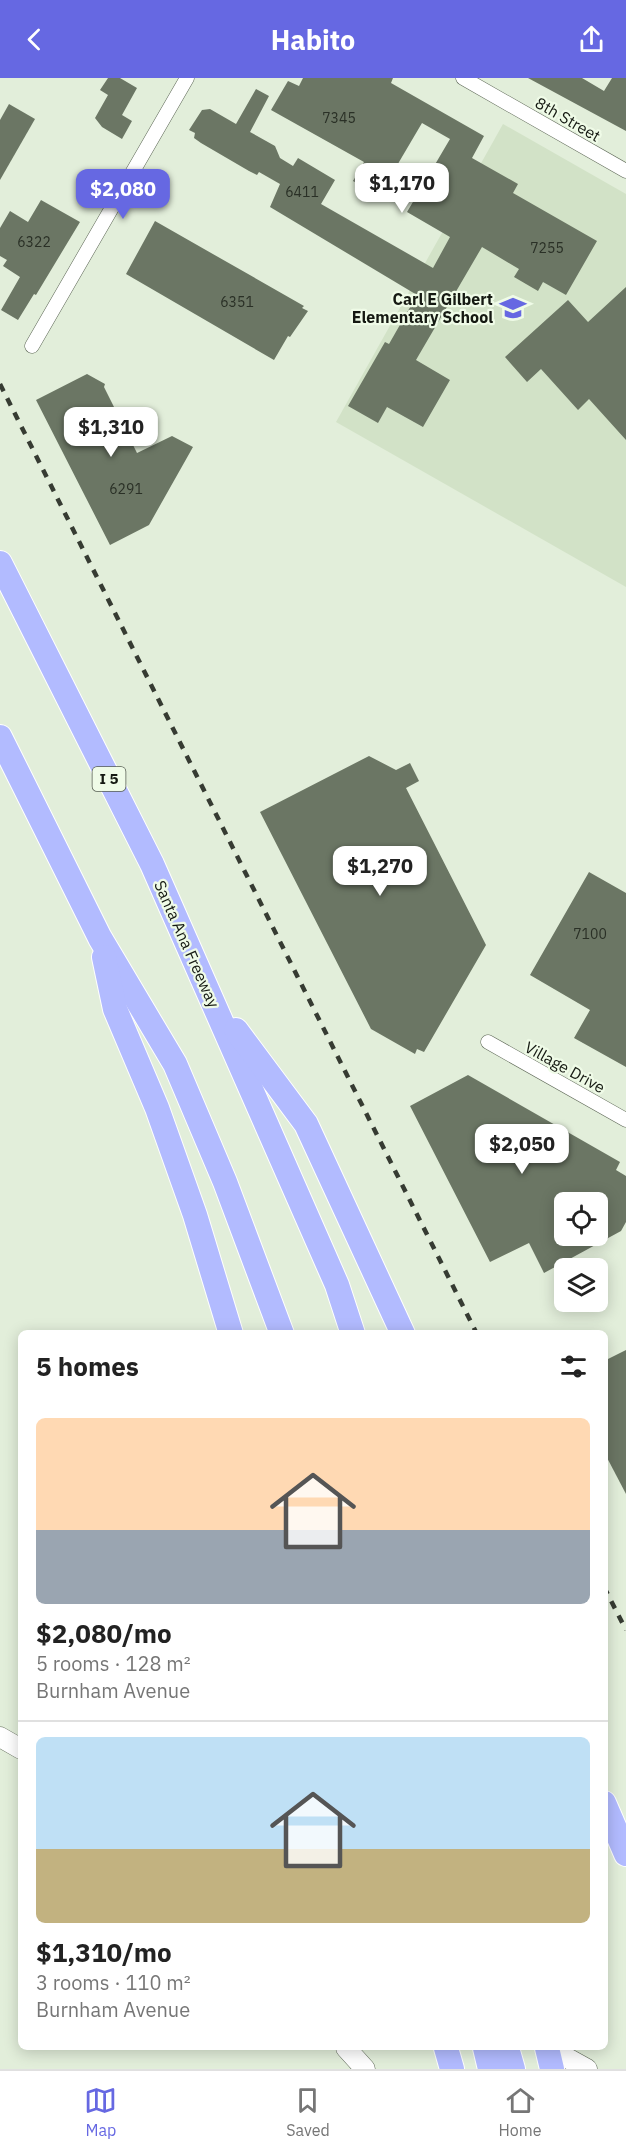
<!DOCTYPE html>
<meta charset="utf-8">
<style>
:root{--surface:#fff;--page:#f6f6f6;--text:#222;--muted:#767676;--line:#e0e0e0;--accent:#6668e2}
body{margin:0;font-family:"IBM Plex Sans",sans-serif;background:var(--page);color:var(--text);height:100vh;display:flex;flex-direction:column;font-size:22px;white-space:nowrap}
*{box-sizing:border-box;margin:0}
p{font-size:20px;color:var(--muted)}
.icon{flex:none;width:33px;height:33px;fill:none;stroke:currentColor;stroke-width:2;stroke-linecap:round;stroke-linejoin:round}
.map{position:relative;flex:1;overflow:hidden}
.sheet{position:absolute;left:18px;top:1252px;width:590px;height:720px;display:flex;flex-direction:column;background:var(--surface);border-radius:9px;box-shadow:0 3px 15px #0003}
.sheet>*{flex:none}
.controls{position:absolute;left:554px;top:1114px;display:grid;gap:12px}
.controls a{display:grid;place-items:center;width:54px;height:54px;border-radius:9px;background:var(--surface);box-shadow:0 3px 15px #0003;font-size:30px}
.price{position:absolute;translate:-50% -51px;padding:0 14px;border-radius:12px;background:#fff;color:#222;font-size:20px;line-height:39px;filter:drop-shadow(0 2px 3px #0008)}
.price::after{content:'';position:absolute;left:50%;top:36px;width:18px;height:14px;margin-left:-9px;background:inherit;clip-path:polygon(0 0,100% 0,50% 100%)}
.price.current{background:var(--accent);color:#fff}
ul{padding:0;list-style:none}
li{display:grid;align-content:center;gap:12px;height:318px;padding:0 18px}
li+li{border-top:2px solid var(--line)}
li span{display:grid;place-items:center;height:186px;border-radius:9px;color:#555}
li>.icon{margin-inline-start:auto}
span .icon{width:108px;height:108px;fill:#fffc;stroke-width:1}
li b{font-size:26px}
h2{display:flex;justify-content:space-between;align-items:center;height:72px;padding:0 18px;font-size:26px}
header{display:flex;justify-content:space-between;align-items:center;height:78px;padding:0 18px;background:var(--accent);color:#fff;font-size:27px;font-weight:700}
.menu{display:flex;justify-content:space-around;align-items:center;height:84px;border-top:2px solid var(--line);background:var(--surface);font-size:16px;color:var(--muted)}
.menu a{display:grid;justify-items:center;gap:3px}
.menu .current{color:var(--accent)}
.map>svg:first-child{display:block}
</style>
<header><svg class="icon" aria-label="back" viewBox="0 0 24 24"><path d="M15 5l-7 7 7 7"/></svg>Habito<svg class="icon" aria-label="share" viewBox="0 0 24 24"><path d="M12 15V3M7 8l5-5 5 5M5 13v7h14v-7"/></svg></header>
<div class="map">
<svg width="626" height="1991" viewBox="0 0 626 1991">
<rect width="100%" height="100%" fill="#e2eeda"/>
<!-- built -->
<polygon fill="#d2e2c7" points="503,46 626,116 626,509 336,344"/>
<!-- building -->
<g fill="#6b7664" fill-rule="evenodd">
<polygon points="108,0 120,0 137,10 122,37 132,43 122,61 102,49 95,40 108,17 100,12"/>
<polygon points="303,0 393,0 391,5 484,58 472,80 518,106 513,115 597,163 566,217 543,204 538,213 514,199 519,191 482,169 416,282 450,302 423,349 387,329 378,345 348,328 385,264 389,266 417,217 270,129 280,106 259,94 257,97 249,93 201,65 194,60 195,55 189,52 202,32 210,31 236,46 256,11 269,18 250,54 275,68 280,80 293,88 298,80 335,102 321,126 433,190 450,159 407,134 450,61 422,45 379,118 353,103 364,84 271,32 288,3 299,8"/>
<polygon points="528,0 582,0 604,13 612,0 626,0 626,53"/>
<polygon points="9,26 35,41 0,102 0,42"/>
<polygon points="41,122 80,144 36,217 34,216 18,242 1,232 20,199 3,188 7,182 0,178 0,150 10,133 28,144"/>
<polygon points="155,143 304,228 302,230 308,233 290,259 288,258 274,282 126,196"/>
<polygon points="626,209 626,362 589,321 578,332 541,291 527,304 505,279 568,222 588,244"/>
<polygon points="87,296 105,306 104,309 137,375 172,358 193,369 149,447 110,467 36,322"/>
<polygon points="369,678 396,692 410,685 419,703 406,710 486,867 424,974 417,971 415,976 371,951 260,734"/>
<polygon points="589,794 626,815 626,989 574,960 590,932 530,897"/>
<path d="M468,997l152,87 -4,8 10,6v46l-5,9 -77,42 -15,-30 -39,19 -80,-156zM564,1125h33v33h-33z"/>
<polygon points="626,1272 626,1416 604,1374 604,1283"/>
</g>
<g fill="none" stroke-linecap="round" stroke-linejoin="round">
<!-- street casing -->
<g stroke="#5c6655" stroke-width="15">
<g id="street">
<polyline points="463,0 626,93"/>
<polyline points="32,268 187,0"/>
<polyline points="488,964 626,1042"/>
</g>
</g>
<!-- secondary casing -->
<g stroke="#5c6655" stroke-width="21">
<g id="secondary">
<polyline points="0,1659 21,1671"/>
<polyline points="346,1970 365,1991"/>
<polyline points="549,1970 587,1991"/>
</g>
</g>
<!-- highway casing -->
<g stroke="#fff" stroke-width="26">
<g id="highway">
<polyline points="0,485 152,786 337,1207 353,1256"/>
<polyline points="0,659 100,860 175,986 225,1104 282,1256"/>
<polyline points="104,879 115,931 157,1030 195,1137 231,1256"/>
<polyline points="236,952 306,1046 403,1256"/>
<polyline points="604,1725 626,1776"/>
<polyline points="446,1970 452,1991"/>
<polyline points="485,1970 490,1991"/>
<polyline points="507,1970 513,1991"/>
<polyline points="547,1970 552,1991"/>
</g>
</g>
<!-- street -->
<use href="#street" stroke="#fff" stroke-width="14"/>
<!-- secondary -->
<use href="#secondary" stroke="#fff" stroke-width="20"/>
<!-- highway -->
<use href="#highway" stroke="#b2bbff" stroke-width="24"/>
<!-- rail -->
<g stroke="#363b32" stroke-width="4.5" stroke-dasharray="8 8" stroke-linecap="butt">
<polyline points="0,306 477,1256"/>
<polyline points="604,1509 626,1552"/>
</g>
</g>
<!-- icons -->
<defs>
<g id="school-bare" transform="scale(2.07)"><path d="M0-5L7-2L0 1L-7-2ZM-4 1L0 2.5L4 1V4Q0 6-4 4Z" fill="#6668e2" stroke="#effbe7" stroke-width="2.5" paint-order="stroke"/></g>
</defs>
<g fill-rule="evenodd">
<use href="#school-bare" x="513" y="230"/>
</g>
<g text-anchor="middle" stroke-width="4.5" stroke-linejoin="round" paint-order="stroke">
<!-- number labels -->
<g font-size="14" fill="#2a3026">
<text x="339" y="45">7345</text>
<text x="302" y="119">6411</text>
<text x="34" y="169">6322</text>
<text x="547" y="175">7255</text>
<text x="237" y="229">6351</text>
<text x="126" y="416">6291</text>
<text x="590" y="861">7100</text>
</g>
<!-- shield labels -->
<rect fill="#effbe7" stroke="#565d52" stroke-width="1.5" x="92.5" y="689" width="33" height="24" rx="4.5"/>
<g font-size="15" font-weight="bold" fill="#151912">
<text x="109" y="706">I 5</text>
</g>
<!-- street labels -->
<g font-size="16" fill="#151912" stroke="#effbe7">
<text transform="translate(568 41) rotate(30)" y="6">8th Street</text>
<text transform="translate(187 866) rotate(66)" y="6">Santa Ana Freeway</text>
<text transform="translate(565 989) rotate(29)" y="6">Village Drive</text>
</g>
<!-- poi labels -->
<g font-size="16" font-weight="bold" fill="#151912" stroke="#effbe7" text-anchor="end">
<text x="493" y="227">Carl E Gilbert<tspan x="493" dy="18">Elementary School</tspan></text>
</g>
</g>
</svg>
<div class="controls">
<a><svg class="icon" aria-label="locate" viewBox="0 0 24 24"><circle cx="12" cy="12" r="6"/><path d="M12 2v4M12 18v4M2 12h4M18 12h4"/></svg></a>
<a><svg class="icon" aria-label="layers" viewBox="0 0 24 24"><path d="M12 4l9 5-9 5-9-5zM3 14l9 5 9-5"/></svg></a>
</div>
<b class="price" style="left:402px;top:136px">$1,170</b>
<b class="price current" style="left:123px;top:142px">$2,080</b>
<b class="price" style="left:111px;top:380px">$1,310</b>
<b class="price" style="left:380px;top:819px">$1,270</b>
<b class="price" style="left:522px;top:1097px">$2,050</b>
<section class="sheet">
<h2>5 homes<svg class="icon" aria-label="filters" viewBox="0 0 24 24"><path d="M4 7h16M4 17h16"/><circle cx="9" cy="7" r="2"/><circle cx="15" cy="17" r="2"/></svg></h2>
<ul>
<li><span style="background:linear-gradient(#ffd9b3 60%,#9aa5b1 0)"><svg class="icon" aria-label="home" viewBox="0 0 24 24"><path d="M3 11l9-7 9 7M6 9v11h12V9"/></svg></span><div><b>$2,080/mo</b><p>5 rooms · 128 m²</p><p>Burnham Avenue</p></div></li>
<li><span style="background:linear-gradient(#bfe0f5 60%,#c2b280 0)"><svg class="icon" aria-label="home" viewBox="0 0 24 24"><path d="M3 11l9-7 9 7M6 9v11h12V9"/></svg></span><div><b>$1,310/mo</b><p>3 rooms · 110 m²</p><p>Burnham Avenue</p></div></li>
</ul>
</section>
</div>
<nav class="menu">
<a class="current"><svg class="icon" aria-label="map" viewBox="0 0 24 24"><path d="M3 6l6-2 6 2 6-2v14l-6 2-6-2-6 2zM9 4v14M15 6v14"/></svg>Map</a>
<a><svg class="icon" aria-label="saved" viewBox="0 0 24 24"><path d="M7 4h10v16l-5-4-5 4z"/></svg>Saved</a>
<a><svg class="icon" aria-label="home" viewBox="0 0 24 24"><path d="M3 11l9-7 9 7M6 9v11h12V9"/></svg>Home</a>
</nav>
